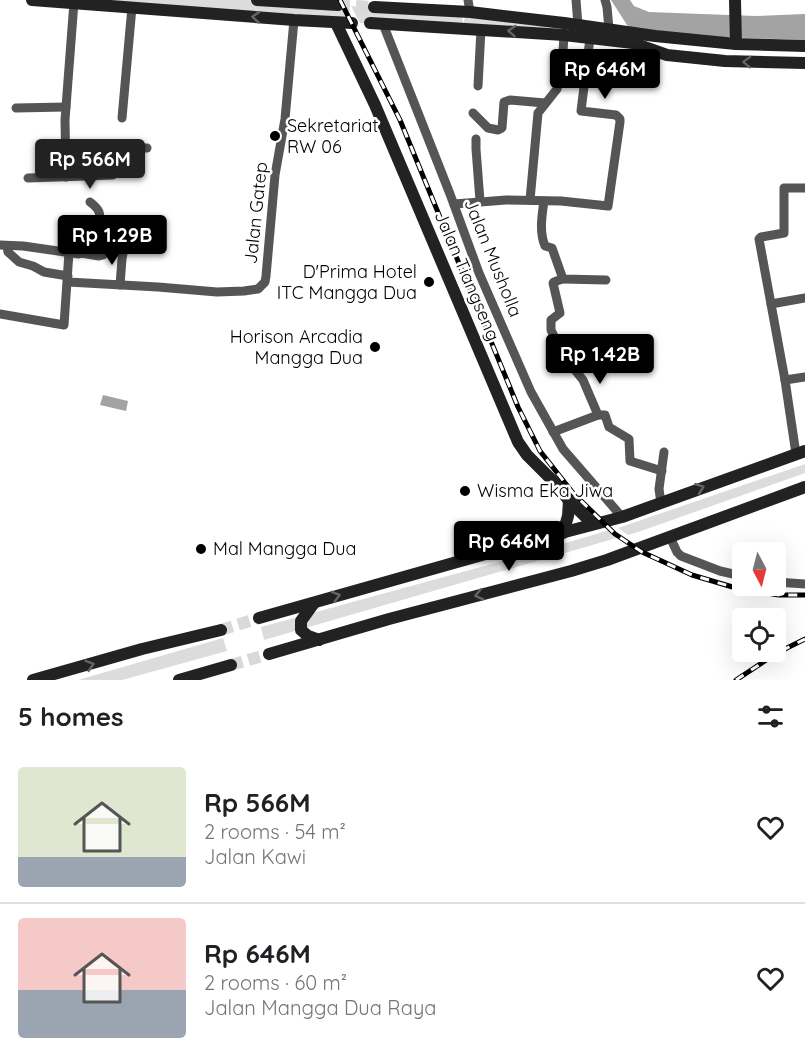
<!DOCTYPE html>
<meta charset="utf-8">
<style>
:root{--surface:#fff;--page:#f6f6f6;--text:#202124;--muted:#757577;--line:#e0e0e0;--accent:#000}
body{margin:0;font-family:Quicksand,sans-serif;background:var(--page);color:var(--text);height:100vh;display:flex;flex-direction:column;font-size:22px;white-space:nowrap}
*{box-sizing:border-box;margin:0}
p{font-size:20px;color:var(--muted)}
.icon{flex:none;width:33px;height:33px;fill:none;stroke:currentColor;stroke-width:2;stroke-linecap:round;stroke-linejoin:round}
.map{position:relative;height:680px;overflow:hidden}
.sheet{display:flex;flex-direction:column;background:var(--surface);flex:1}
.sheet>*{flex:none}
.needle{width:39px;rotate:173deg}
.fabs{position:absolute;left:732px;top:542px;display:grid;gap:12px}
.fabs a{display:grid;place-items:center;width:54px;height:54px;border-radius:6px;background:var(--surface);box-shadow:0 6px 24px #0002;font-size:30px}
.price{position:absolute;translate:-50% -51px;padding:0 14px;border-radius:6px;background:var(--accent);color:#fff;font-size:20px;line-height:39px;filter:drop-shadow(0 2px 3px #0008)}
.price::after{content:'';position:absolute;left:50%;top:36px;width:18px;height:14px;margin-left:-9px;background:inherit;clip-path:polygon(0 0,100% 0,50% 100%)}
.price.selected{background:#222;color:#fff}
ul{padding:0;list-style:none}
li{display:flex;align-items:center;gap:18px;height:150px;padding:0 18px}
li+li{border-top:2px solid var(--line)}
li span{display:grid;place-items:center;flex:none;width:168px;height:120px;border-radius:6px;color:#555}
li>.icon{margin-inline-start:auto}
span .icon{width:72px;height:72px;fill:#fffc;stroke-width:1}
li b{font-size:26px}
h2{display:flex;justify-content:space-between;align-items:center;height:72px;padding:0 18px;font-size:26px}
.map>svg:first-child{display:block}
</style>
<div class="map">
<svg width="805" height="680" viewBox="0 0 805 680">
<rect width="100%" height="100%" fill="#fff"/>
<!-- green -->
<g fill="#dcdcdc">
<polygon points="32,0 257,0 343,5 352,23"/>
<polygon points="351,6 462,13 463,25 466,13 578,25 588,38 464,28 360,23"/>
<polygon points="805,464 805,473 641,531 628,535 618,528"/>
<polygon points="610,530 620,537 264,640 261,627 514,558"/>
<polygon points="223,638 227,651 122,680 78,680"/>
</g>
<!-- water -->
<g fill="#a3a3a3">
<polygon points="611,0 630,0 634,6 649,12 755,16 805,14 805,40 657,35 636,32 627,25"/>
<polygon points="103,395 128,401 126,411 100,405"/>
</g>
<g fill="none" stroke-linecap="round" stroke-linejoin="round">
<!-- secondary-tunnel -->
<g stroke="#d9d9d9" stroke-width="12" stroke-dasharray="12 6" stroke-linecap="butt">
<polyline points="338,5 374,7"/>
<polyline points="221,630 259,618"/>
<polyline points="231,665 269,654"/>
</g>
<!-- street -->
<g stroke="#555" stroke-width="9">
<polyline points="468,0 470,12"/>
<polyline points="576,0 578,25"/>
<polyline points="605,0 607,7 609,29"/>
<polyline points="383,24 450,194 479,273 531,392 563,449 622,517"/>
<polyline points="478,86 481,29"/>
<polyline points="16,108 66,107"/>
<polyline points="473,113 488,128 498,130 502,128 504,102 510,100 545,103"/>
<polyline points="122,118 132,7"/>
<polyline points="476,139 476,149 480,201"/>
<polyline points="65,148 147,148"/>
<polyline points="66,177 65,120 74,2"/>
<polyline points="28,178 113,175"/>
<polyline points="530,200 538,113 557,89 562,68 564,35"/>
<path d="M544,201c-2,14 -5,31 1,45l7,2 11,31 43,1"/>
<path d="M90,202c17,13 5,15 12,29l24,5 -4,23 -2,26"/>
<polyline points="454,204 506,200 561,201 608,206 620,122 620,119 616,115 581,111 590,38"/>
<polyline points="0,245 23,246 79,254 81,253 82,251 83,233"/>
<polyline points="7,246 8,252 19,262 33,266 44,272 68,276"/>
<polyline points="81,253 99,256 103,255 105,250 107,233"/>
<polyline points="562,279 554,282 553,283 560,313 551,320 551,330 563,355 583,380 598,415 605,415 609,427 629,439 630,461 662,471"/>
<polyline points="68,282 158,287 217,292 244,291 258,289 265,282 266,276 275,175 285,119 294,20"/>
<polyline points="771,304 805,298"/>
<polyline points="0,314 64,325 69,252"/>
<polyline points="785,380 805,377"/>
<polyline points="553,432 598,415"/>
<polyline points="796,454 785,380 759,239 761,237 784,233 784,188 805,188"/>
<polyline points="661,503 659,489 664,452"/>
<polyline points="670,537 677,552 681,556 720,571 742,576"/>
<polyline points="776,582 805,584"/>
</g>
<!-- secondary -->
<g stroke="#222" stroke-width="12">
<polyline points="32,0 294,20 352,23"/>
<polyline points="257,0 338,5"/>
<polyline points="735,0 736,44"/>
<polyline points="374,7 470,12 564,23 655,36 736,44 805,46"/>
<polyline points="336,23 375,105 518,442 527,455 558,486 569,501 593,524"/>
<polyline points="370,23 564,35 633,43 667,55 725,61 805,63"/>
<polyline points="563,533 568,516 569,501"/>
<polyline points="314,603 301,621 301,630 308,636 319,640"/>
<polyline points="259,618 542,538 622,517 805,451"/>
<polyline points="269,654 389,619 571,571 607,560 805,487"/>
<polyline points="33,680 142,649 221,630"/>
<polyline points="179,680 231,665"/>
</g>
<!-- rail casing -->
<g stroke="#000" stroke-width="5">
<g id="rail">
<polyline points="340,0 400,120 518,407 540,451 573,493 615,534 642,552 692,575 736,588 779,595 805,595"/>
<polyline points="736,680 777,653 805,639"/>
</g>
</g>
<!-- rail -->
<use href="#rail" stroke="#fff" stroke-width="3" stroke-dasharray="9" stroke-linecap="butt"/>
</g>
<!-- one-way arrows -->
<defs><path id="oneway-chevron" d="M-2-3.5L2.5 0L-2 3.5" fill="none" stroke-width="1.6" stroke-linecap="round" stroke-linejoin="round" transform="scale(1.5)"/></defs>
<g stroke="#646464">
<use href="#oneway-chevron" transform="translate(256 17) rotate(-175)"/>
<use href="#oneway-chevron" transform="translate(512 31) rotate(-176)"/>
<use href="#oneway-chevron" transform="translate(747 62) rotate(-178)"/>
<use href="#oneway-chevron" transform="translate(700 488) rotate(-20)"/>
<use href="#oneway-chevron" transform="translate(479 595) rotate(167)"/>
<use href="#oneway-chevron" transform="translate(336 596) rotate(-16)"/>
<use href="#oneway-chevron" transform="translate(90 665) rotate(-17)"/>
</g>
<!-- markers -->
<g fill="#000" stroke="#fff" stroke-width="2">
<circle cx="275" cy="136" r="6"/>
<circle cx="429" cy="282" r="6"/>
<circle cx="375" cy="347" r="6"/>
<circle cx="465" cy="491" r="6"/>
<circle cx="201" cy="549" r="6"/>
</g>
<g text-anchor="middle" stroke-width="5" stroke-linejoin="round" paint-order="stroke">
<!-- poi labels -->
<g font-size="18" fill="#000" stroke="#fff" text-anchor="start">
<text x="287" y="132">Sekretariat<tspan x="287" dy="21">RW 06</tspan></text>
<text x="417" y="278" text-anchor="end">D'Prima Hotel<tspan x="417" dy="21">ITC Mangga Dua</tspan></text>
<text x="363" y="343" text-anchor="end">Horison Arcadia<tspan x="363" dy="21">Mangga Dua</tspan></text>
<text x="477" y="497">Wisma Eka Jiwa</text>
<text x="213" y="555">Mal Mangga Dua</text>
</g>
<!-- street labels -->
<g font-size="18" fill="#000" stroke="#fff">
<text transform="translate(256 213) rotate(-84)" y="6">Jalan Gatep</text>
<text transform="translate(493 258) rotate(68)" y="6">Jalan Musholla</text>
<text transform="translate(467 276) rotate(67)" y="6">Jalan Tiangseng</text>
</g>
</g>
</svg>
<div class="fabs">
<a><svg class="needle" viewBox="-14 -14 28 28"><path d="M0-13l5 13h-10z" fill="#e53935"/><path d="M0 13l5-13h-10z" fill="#757577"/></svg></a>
<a><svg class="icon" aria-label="locate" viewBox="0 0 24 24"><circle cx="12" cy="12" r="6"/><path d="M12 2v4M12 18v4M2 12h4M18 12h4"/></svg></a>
</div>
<b class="price" style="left:605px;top:100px">Rp 646M</b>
<b class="price selected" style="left:90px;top:190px">Rp 566M</b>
<b class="price" style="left:112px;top:266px">Rp 1.29B</b>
<b class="price" style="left:600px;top:385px">Rp 1.42B</b>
<b class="price" style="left:509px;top:572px">Rp 646M</b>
</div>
<section class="sheet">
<h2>5 homes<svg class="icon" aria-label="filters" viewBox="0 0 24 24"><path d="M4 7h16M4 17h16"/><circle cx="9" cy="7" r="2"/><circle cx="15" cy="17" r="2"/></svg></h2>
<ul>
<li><span style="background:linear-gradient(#dfe7d0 75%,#9aa5b1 0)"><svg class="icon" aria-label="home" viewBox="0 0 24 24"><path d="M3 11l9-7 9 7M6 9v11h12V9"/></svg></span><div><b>Rp 566M</b><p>2 rooms · 54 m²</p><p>Jalan Kawi</p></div><svg class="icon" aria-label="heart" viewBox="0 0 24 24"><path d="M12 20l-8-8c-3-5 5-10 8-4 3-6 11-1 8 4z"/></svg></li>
<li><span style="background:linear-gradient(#f6c9c9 60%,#9aa5b1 0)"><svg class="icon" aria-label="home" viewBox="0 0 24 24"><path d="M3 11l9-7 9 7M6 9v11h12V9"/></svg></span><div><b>Rp 646M</b><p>2 rooms · 60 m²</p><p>Jalan Mangga Dua Raya</p></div><svg class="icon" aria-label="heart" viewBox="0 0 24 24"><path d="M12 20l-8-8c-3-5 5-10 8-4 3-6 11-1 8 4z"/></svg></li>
</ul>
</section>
